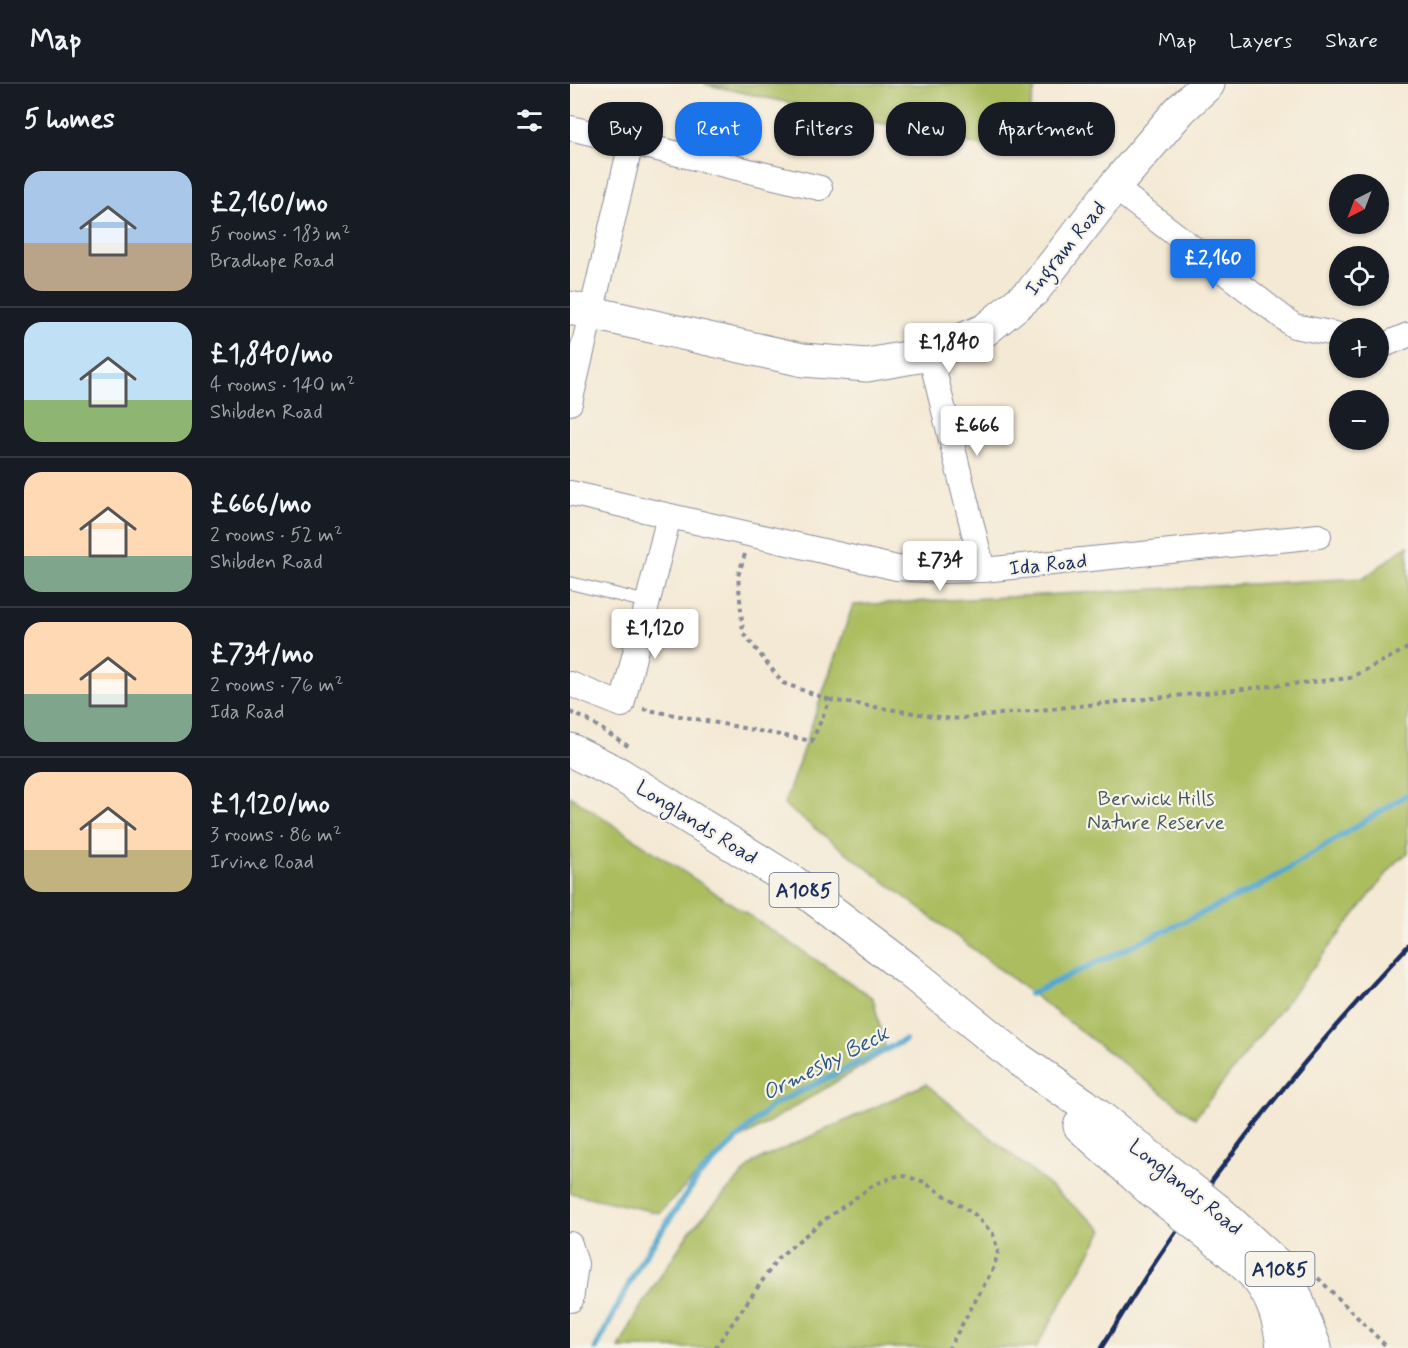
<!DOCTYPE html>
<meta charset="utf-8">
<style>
:root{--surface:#171b24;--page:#242831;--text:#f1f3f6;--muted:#9ea1a6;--line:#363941;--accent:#1a73e8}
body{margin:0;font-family:Mynerve,sans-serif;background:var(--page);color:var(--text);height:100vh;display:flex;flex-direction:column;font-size:22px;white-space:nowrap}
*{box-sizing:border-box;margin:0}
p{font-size:20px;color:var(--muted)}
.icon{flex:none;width:33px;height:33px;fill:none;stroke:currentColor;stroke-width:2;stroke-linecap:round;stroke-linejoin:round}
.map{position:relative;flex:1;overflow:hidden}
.details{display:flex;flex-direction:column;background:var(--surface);width:570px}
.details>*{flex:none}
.top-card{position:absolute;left:18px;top:18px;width:570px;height:54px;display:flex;gap:12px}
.needle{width:39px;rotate:222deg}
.fabs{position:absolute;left:759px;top:90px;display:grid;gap:12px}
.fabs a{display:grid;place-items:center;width:60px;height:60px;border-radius:50%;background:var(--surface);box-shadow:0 2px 4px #0004;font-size:30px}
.price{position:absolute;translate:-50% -51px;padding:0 14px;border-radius:6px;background:#fff;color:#222;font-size:20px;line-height:39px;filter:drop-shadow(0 2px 3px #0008)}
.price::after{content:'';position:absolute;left:50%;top:36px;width:18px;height:14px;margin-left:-9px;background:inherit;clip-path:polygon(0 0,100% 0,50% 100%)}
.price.active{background:var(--accent);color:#fff}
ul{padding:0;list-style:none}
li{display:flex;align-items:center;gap:18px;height:150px;padding:0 24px}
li+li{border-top:2px solid var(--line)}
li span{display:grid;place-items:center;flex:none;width:168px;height:120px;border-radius:18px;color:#555}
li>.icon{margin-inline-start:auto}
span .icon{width:72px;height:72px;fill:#fffc;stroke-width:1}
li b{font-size:26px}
h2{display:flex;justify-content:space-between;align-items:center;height:72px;padding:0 24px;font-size:26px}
.chip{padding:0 21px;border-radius:24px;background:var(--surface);box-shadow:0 2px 4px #0004;font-size:21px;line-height:54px}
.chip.active{background:var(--accent);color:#fff}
header{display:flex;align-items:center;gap:36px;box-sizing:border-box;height:84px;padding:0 30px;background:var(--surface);border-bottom:2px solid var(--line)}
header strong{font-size:28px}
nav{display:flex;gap:33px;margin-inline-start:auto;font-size:21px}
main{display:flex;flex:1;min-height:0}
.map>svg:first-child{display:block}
</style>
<header>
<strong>Map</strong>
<nav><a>Map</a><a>Layers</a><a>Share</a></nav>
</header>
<main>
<section class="details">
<h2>5 homes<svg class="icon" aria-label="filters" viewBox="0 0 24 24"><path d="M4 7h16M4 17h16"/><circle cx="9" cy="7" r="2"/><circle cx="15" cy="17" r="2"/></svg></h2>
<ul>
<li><span style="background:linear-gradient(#a9c7e8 60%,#b9a48a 0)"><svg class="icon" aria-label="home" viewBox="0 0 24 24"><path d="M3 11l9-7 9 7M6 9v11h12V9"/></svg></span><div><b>£2,160/mo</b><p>5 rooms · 183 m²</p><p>Bradhope Road</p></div></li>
<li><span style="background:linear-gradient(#bfe0f5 65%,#8fb573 0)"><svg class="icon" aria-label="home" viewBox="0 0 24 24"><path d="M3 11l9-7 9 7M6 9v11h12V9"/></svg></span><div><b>£1,840/mo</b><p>4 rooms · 140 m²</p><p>Shibden Road</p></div></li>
<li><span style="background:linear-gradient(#ffd9b3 70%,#7fa58c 0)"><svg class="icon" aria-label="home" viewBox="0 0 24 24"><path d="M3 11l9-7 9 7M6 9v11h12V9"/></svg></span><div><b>£666/mo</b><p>2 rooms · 52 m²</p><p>Shibden Road</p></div></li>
<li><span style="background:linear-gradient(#ffd9b3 60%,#7fa58c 0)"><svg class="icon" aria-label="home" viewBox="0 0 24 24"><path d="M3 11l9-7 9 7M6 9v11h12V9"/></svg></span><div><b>£734/mo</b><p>2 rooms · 76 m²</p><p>Ida Road</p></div></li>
<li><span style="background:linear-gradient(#ffd9b3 65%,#c2b280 0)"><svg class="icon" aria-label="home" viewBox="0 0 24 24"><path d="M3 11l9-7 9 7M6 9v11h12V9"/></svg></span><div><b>£1,120/mo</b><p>3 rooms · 86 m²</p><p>Irvine Road</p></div></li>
</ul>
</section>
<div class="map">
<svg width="838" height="1264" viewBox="0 0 838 1264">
<rect width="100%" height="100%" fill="#f7f3e8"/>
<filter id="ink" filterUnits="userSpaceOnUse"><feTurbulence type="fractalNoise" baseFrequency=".0167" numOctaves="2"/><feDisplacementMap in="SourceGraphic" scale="12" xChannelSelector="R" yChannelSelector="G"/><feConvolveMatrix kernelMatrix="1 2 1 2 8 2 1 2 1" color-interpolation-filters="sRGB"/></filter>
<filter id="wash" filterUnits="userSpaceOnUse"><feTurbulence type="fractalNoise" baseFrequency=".008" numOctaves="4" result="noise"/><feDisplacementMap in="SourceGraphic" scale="24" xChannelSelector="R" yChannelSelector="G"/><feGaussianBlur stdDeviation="1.35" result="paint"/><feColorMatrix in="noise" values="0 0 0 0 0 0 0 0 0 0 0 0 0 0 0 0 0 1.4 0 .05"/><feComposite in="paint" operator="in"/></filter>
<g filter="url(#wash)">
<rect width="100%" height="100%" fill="#f4e9d4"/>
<!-- green -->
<g fill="#acbd61" stroke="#647660" stroke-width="1.5">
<polygon points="134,0 466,0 449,70"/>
<polygon points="838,461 838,769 826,778 625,1034 214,721 283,521 794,494"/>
<polygon points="0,712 303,914 316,968 152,1066 89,1129 0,1109"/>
<polygon points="356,1000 533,1146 466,1264 49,1264 71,1222 120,1147 184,1078"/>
</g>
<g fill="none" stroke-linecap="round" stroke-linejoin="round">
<!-- stream -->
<g stroke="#52a8cf" stroke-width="6">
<polyline points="460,910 694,800 838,710"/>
<polyline points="26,1264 71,1177 129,1092 201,1022 335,956"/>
</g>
</g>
</g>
<g filter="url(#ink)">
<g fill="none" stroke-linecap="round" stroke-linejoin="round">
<!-- lane casing -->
<g stroke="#888c99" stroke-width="14">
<polyline id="lane" points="0,499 77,518"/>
</g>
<!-- street casing -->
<g stroke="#888c99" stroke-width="26">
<g id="street">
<polyline points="0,44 250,104"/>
<polyline points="544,103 724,242 770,251"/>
<polyline points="808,260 814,261 838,251"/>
<polyline points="360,270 413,486"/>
<polyline points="0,319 61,59"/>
<polyline points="0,409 327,484 369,487 413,486 749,452"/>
<polyline points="0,600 52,621 99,432"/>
<polyline points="0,1160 6,1180 1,1216"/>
</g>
</g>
<!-- secondary casing -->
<g stroke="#888c99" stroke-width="35">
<polyline id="secondary" points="0,224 233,276 297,281 360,270 415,246 463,207 544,103 610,26 638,0"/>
</g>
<!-- primary casing -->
<g stroke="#888c99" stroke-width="35">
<g id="primary">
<polyline points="0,666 49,690 223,798 337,885 448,975 513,1020 595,1085"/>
<polyline points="510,1042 579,1104"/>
<polyline points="647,1126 706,1180 722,1203 745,1264"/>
<path d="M632,1145c47,37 75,56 81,119"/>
</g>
</g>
<!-- path -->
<g stroke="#888c99" stroke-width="4" stroke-dasharray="4.5 4.5" stroke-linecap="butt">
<polyline points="175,470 168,492 173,549 213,599 260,616"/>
<polyline points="73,625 242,657 260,616 382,635 780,594 838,564"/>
<polyline points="0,628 16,635 61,664"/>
<polyline points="748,1194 818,1264"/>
<polyline points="145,1264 209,1173 254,1136 305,1100 330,1091 352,1097 404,1130 423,1150 428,1167 424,1183 379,1264"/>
</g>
<!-- lane -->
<use href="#lane" stroke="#fff" stroke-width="12"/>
<!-- street -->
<use href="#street" stroke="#fff" stroke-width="24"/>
<!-- secondary -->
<use href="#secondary" stroke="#fff" stroke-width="33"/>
<!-- primary -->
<use href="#primary" stroke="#fff" stroke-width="33"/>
<!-- rail -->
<path stroke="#1b2f5e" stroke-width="4.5" d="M531,1264c20,-31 38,-62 59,-93 73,-109 158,-213 248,-309"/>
<!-- primary-bridge casing -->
<g stroke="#888c99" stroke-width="35" stroke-linecap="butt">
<g id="primary-bridge">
<polyline points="595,1085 647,1126"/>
<polyline points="579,1104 632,1145"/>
</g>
</g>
<!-- primary-bridge -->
<use href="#primary-bridge" stroke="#fff" stroke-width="33"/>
</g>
</g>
<g text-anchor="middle" stroke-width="4.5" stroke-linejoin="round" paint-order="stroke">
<!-- shield labels -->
<g fill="#f7f3e8" stroke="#5d6a87" stroke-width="1.5">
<rect x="199.5" y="789" width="69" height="34" rx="4.5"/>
<rect x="675.5" y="1168" width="69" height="34" rx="4.5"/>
</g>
<g font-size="20" font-weight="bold" fill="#1b2f5e">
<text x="234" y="813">A1085</text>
<text x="710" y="1192">A1085</text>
</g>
<!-- street labels -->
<g font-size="21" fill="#1b2f5e" stroke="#f7f3e8">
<text transform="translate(495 164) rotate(-51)" y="7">Ingram Road</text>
<text transform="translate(478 480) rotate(-6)" y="7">Ida Road</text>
<text transform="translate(127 738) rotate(32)" y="7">Longlands Road</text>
<text transform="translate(616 1103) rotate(39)" y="7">Longlands Road</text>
</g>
<!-- park labels -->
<g font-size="21" fill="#465a5f" stroke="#f7f3e8">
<text x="586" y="721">Berwick Hills<tspan x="586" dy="24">Nature Reserve</tspan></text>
</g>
<!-- water labels -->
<g font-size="22" font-style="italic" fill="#2e5986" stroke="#f7f3e8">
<text transform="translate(255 978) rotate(-27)" y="8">Ormesby Beck</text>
</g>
</g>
</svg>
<div class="fabs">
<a><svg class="needle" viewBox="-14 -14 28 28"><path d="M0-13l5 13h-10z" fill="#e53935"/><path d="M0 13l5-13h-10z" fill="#9ea1a6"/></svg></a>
<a><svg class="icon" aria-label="locate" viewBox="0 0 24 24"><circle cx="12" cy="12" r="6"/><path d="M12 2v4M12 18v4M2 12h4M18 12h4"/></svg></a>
<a>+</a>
<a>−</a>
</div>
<b class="price active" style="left:643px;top:206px">£2,160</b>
<b class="price" style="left:379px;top:290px">£1,840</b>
<b class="price" style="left:407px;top:373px">£666</b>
<b class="price" style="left:370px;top:508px">£734</b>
<b class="price" style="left:85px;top:576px">£1,120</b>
<div class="top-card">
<a class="chip">Buy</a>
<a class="chip active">Rent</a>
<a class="chip">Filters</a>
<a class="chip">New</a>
<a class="chip">Apartment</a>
</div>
</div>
</main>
